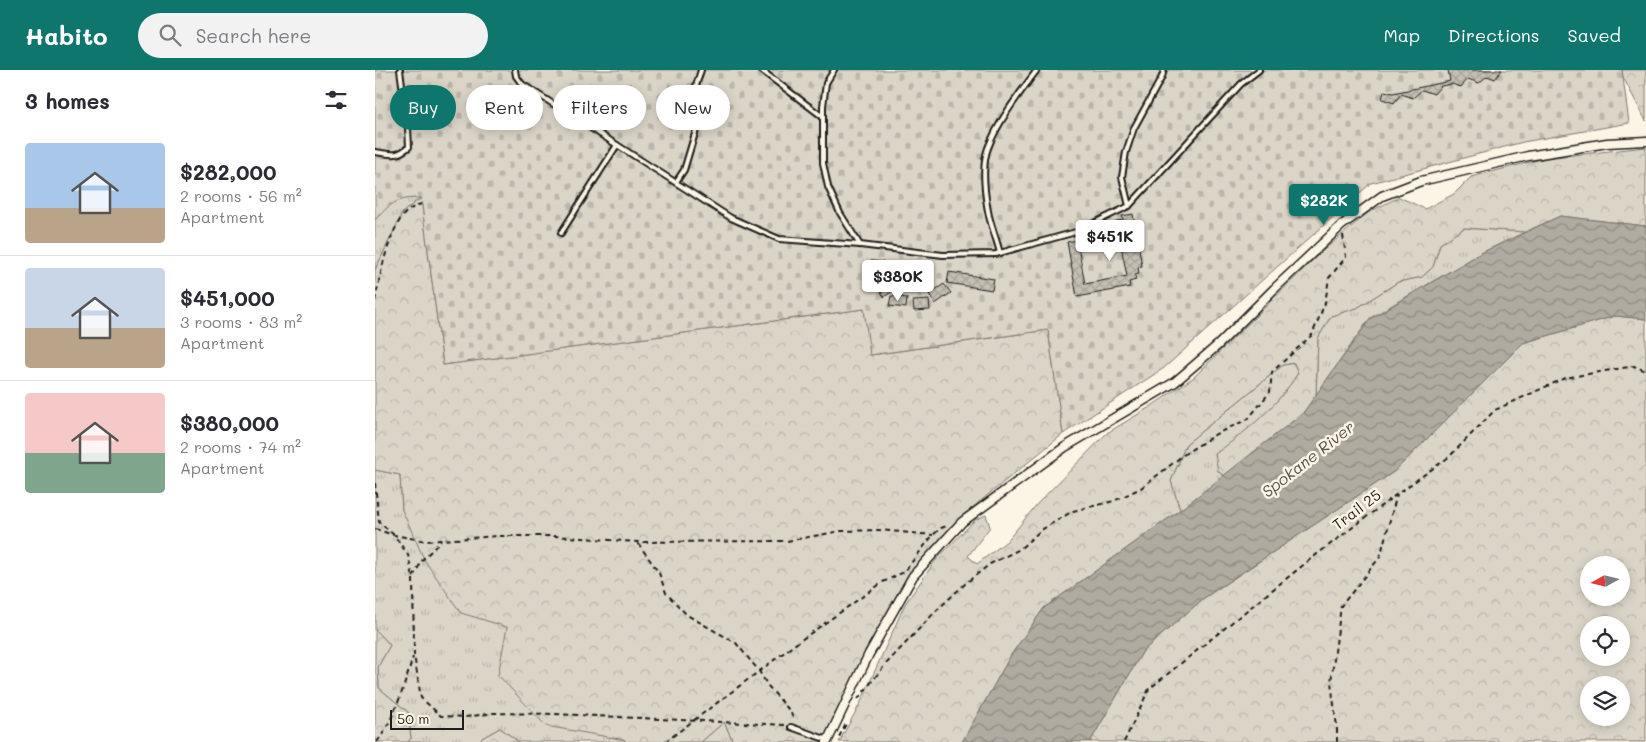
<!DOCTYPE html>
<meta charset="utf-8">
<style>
:root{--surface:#fff;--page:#f2f2f3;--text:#2b2b33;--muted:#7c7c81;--line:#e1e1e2;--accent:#0f766e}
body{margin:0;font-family:Mali,sans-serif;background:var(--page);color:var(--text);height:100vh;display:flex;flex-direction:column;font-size:19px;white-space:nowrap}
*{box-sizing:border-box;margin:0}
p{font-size:16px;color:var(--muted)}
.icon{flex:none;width:28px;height:28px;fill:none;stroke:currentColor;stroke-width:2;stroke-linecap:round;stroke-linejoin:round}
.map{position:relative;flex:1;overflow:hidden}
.drawer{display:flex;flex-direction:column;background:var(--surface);width:375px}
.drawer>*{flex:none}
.hud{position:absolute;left:15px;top:15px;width:475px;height:45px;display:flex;gap:10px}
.needle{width:32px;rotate:262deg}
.tools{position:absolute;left:1205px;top:486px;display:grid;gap:10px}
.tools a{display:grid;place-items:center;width:50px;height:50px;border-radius:50%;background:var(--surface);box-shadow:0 2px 12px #0003;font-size:25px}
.scale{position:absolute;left:15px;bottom:12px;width:74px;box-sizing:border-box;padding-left:5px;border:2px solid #1c1c1c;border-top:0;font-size:14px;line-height:18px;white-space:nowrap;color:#1c1c1c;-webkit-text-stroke:4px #fcf5e5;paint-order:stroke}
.price{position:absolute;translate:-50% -42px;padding:0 11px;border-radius:5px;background:#fff;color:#222;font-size:16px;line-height:32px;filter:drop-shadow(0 1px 2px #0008)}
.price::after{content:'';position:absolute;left:50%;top:30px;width:15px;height:11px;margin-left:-8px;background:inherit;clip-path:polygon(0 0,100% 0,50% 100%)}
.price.current{background:var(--accent);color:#fff}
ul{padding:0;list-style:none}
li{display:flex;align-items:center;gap:15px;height:125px;padding:0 25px}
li+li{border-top:1px solid var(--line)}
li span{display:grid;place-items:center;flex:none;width:140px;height:100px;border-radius:5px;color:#555}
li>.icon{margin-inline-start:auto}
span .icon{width:60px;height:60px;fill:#fffc;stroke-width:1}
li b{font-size:21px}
h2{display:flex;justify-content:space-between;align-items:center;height:60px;padding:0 25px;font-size:21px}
.chip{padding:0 18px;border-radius:22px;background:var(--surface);box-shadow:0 2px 12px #0003;font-size:18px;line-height:45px}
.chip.current{background:var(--accent);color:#fff}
header{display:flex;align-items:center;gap:30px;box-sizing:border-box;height:70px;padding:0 25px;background:var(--accent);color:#fff}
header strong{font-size:24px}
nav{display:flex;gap:28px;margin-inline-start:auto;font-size:18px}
.search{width:350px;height:45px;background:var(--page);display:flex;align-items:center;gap:12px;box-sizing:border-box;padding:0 18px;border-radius:28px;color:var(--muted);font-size:19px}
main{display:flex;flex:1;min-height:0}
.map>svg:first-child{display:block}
</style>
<header>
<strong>Habito</strong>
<div class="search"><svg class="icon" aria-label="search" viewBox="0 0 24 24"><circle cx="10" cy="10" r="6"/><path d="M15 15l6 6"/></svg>Search here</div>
<nav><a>Map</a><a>Directions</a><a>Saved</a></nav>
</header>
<main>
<section class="drawer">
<h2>3 homes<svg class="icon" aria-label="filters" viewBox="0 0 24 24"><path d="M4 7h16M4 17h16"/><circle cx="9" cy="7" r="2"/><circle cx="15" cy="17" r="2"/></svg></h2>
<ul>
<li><span style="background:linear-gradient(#a9c7e8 65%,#b9a48a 0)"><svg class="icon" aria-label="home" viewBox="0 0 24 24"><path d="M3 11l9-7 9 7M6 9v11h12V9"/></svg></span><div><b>$282,000</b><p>2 rooms · 56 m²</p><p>Apartment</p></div></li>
<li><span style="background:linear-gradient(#c9d6e8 60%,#b9a48a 0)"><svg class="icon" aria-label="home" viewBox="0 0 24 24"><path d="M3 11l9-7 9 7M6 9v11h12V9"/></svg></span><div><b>$451,000</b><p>3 rooms · 83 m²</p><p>Apartment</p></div></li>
<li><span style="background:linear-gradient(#f6c9c9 60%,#7fa58c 0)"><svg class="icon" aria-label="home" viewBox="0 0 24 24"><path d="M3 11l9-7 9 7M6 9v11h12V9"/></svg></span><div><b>$380,000</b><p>2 rooms · 74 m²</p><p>Apartment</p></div></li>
</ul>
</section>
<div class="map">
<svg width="1271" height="672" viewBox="0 0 1271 672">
<defs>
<pattern id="grass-tufts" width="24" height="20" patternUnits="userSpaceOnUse" patternTransform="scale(1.25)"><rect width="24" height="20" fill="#dbd5c8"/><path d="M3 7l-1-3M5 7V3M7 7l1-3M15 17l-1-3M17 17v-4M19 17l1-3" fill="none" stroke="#bbb6ab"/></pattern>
<pattern id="forest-crowns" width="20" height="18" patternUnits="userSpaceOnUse" patternTransform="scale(1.25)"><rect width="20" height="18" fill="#dbd5c8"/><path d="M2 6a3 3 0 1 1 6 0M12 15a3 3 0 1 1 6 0" fill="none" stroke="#bbb6ab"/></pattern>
<pattern id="cemetery-stones" width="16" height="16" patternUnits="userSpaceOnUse" patternTransform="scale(1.25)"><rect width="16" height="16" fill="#dbd5c8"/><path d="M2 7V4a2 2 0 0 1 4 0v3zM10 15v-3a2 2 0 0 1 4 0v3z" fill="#bbb6ab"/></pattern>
<pattern id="water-waves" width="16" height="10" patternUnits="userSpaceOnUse" patternTransform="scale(1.25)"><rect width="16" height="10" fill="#b0aba1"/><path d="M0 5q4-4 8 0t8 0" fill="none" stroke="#8e8a82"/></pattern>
<pattern id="building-cross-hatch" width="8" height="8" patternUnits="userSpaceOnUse" patternTransform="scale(1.25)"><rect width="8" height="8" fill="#c4c0b3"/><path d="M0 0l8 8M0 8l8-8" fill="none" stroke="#a8a499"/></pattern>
</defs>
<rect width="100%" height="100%" fill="#fcf5e5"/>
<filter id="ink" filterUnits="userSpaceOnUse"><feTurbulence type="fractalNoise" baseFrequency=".02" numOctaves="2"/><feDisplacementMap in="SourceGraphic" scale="10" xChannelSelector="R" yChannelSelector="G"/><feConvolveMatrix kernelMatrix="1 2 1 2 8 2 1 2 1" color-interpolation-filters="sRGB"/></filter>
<g filter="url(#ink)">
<!-- grass -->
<g fill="url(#grass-tufts)" stroke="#7c7872">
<polygon points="33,128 46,128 28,142 0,200 0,150 16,133"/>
<polygon points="1089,158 1150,162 1106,183 995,248 941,325 943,268 956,246 982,238 1023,212 1047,207 1058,197 1065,174"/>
<path d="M919,293l4,10c-22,35 -50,57 -82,81l2,17 6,5 -44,34 -9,-29 15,-37 97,-79z"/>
<polygon points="0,400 25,405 27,440 132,557 251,672 144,672 125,658 107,668 105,672 33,672 36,668 33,642 4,618 3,597 15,575 0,559"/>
<polygon points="349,652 357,669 355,672 326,672"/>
</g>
<!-- forest -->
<g fill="url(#forest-crowns)" stroke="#7c7872" fill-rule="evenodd">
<polygon points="1247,0 1271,0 1271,51 1248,7"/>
<path d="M1271,77v79l-86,-10 -35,16 -61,-4 -24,16 -7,23 -11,10 -24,5 -41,26 -26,8 -13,22 -2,57 -13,18 -79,63 -6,-5 -3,-17c33,-24 61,-46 83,-81l-4,-10 -11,2 -97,79 -15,37 9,29 -136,98 -33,47 -49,87h-123l21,-38 45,-100 31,-44 39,-40 11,-5 4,12 -22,29 9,8 30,-23 31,-38 69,-70 43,-26 44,-30 125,-123 50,-42 30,-15 26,12 29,-15 17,-17 75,-19z"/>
<polygon points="46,128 68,295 489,239 496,285 673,260 688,364 587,446 534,503 489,585 449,672 355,672 357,669 349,652 326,672 251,672 250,670 171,656 123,605 132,557 86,543 50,491 27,440 25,405 0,400 0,200 28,142"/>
<path d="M1240,246l31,3v423h-556l53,-91 61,-53 191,-127 128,-128zM1214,495h32v33h-32zM1214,555h32v33h-32zM1214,615h32v33h-32z"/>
<polygon points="0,559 15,575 3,597 4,618 33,642 36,668 33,672 0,672"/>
<polygon points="125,658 144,672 105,672 107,668"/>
</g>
<!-- cemetery -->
<path fill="url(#cemetery-stones)" stroke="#7c7872" d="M0,0h1247l7,53 -106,19 -152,41 -207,185 -101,66 -15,-104 -178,25 -6,-46 -421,56 -22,-167c-25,0 -30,5 -46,22z"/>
<!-- water -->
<polygon fill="url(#water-waves)" stroke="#75726c" points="1185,146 1271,156 1271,249 1240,246 1148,273 1020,401 829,528 768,581 715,672 587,672 636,585 669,538 805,440 928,343 995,249 1106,183"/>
<!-- building -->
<g fill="url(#building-cross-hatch)" stroke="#1c1c1c">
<polygon points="1073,0 1127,0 1120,9 1112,6 1104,13 1093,9 1086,17 1077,14 1066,16 1059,24 1047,20 1038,28 1026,24 1019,33 1007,29 1009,21 1018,23 1075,11"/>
<polygon points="758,144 767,196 763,197 764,204 760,205 761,210 754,212 755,217 702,227 692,172 702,170 710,214 752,206 741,151 748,150 747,146"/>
<polygon points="496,191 508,192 507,203 518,220 518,221 509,227 500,211 504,209 504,203 495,202"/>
<polygon points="574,202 619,209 617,220 572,213"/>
<polygon points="569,214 576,223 560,234 554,224"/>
<polygon points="516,226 532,228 531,238 514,236"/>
<polygon points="554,230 555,240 539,241 538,231"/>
</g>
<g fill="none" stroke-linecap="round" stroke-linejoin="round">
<!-- lane casing -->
<g stroke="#1c1c1c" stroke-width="8">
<g id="lane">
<polyline points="140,0 141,6 147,14 356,148 404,169 485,175 568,185 621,184 701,162 754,136 866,14 884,0"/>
<polyline points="386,0 448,47"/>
<polyline points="459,0 451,13 448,36 448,93 453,117 465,143 485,175"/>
<path d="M0,82c16,2 20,6 34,-5l-1,-19 -8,-58"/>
<polyline points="301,112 309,100 321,60 321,16 326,0"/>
<polyline points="754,136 747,107 751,82 759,58 787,7 789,0"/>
<polyline points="186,163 242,75"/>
<path d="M625,183c-3,-12 -8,-25 -11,-37 -4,-19 -8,-50 -1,-68 10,-27 32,-55 49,-78"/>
<polyline points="416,657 453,670"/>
</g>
</g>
<!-- street casing -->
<g stroke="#1c1c1c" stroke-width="11">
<polyline id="street" points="452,672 494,584 538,506 587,452 690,377 800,312 843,275 899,219 967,155 1007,126 1046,111 1153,86 1232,73 1271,71"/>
</g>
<!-- path -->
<g stroke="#1c1c1c" stroke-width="2" stroke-dasharray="5 4" stroke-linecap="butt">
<path d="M0,231c5,-25 12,-63 27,-84 5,-7 11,-10 19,-13"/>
<polyline points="0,413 4,452 19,465 33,485 38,507 39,585 46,628 66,646 91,647 118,643 180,644 411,655"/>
<polyline points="0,459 19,465 51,471 123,466 180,466 262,472 412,471 466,461 504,460 558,465"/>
<polyline points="263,473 284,503 291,523 312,545 361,573 384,601 393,616 415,641 419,650"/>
<polyline points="38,507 48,489 66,471"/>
<polyline points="483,629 510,595 562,540 591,513 615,494 645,479 666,460 698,441 739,431 766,418 811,383 841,364 873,349 895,322 897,302 937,265 950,233 954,208 971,187 968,165"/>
<polyline points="464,667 471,654"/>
<path d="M2,672c18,-24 27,-56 36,-85"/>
<polyline points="290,672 419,575 508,512 529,502 558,465 566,458 572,456"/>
<polyline points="749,672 774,619 937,488 1022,424 1074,387 1120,340 1190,308 1259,296 1271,301"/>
<polyline points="962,672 962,657 956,612 966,536 1005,487 1022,424"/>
</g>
<!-- lane -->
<use href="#lane" stroke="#fcf5e5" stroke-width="4"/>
<!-- street -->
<use href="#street" stroke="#fcf5e5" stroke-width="8"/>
</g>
</g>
<g text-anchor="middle" stroke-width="5" stroke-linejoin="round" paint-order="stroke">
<!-- street labels -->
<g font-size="15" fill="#1c1c1c" stroke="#fcf5e5">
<text transform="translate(982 440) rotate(-37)" y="5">Trail 25</text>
</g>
<!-- water labels -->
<g font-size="16" font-style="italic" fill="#575551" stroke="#fcf5e5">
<text transform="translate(933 389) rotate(-38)" y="6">Spokane River</text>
</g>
</g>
</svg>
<div class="tools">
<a><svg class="needle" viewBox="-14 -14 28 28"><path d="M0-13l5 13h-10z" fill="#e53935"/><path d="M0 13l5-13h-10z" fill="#7c7c81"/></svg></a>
<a><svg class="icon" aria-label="locate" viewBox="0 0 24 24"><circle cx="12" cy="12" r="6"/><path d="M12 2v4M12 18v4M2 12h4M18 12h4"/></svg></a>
<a><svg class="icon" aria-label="layers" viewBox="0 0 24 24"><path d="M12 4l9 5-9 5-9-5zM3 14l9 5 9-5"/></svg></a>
</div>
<div class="scale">50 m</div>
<b class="price current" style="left:949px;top:156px">$282K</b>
<b class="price" style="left:735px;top:192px">$451K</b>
<b class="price" style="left:523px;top:232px">$380K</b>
<div class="hud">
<a class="chip current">Buy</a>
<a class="chip">Rent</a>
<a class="chip">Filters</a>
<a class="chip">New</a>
</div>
</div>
</main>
